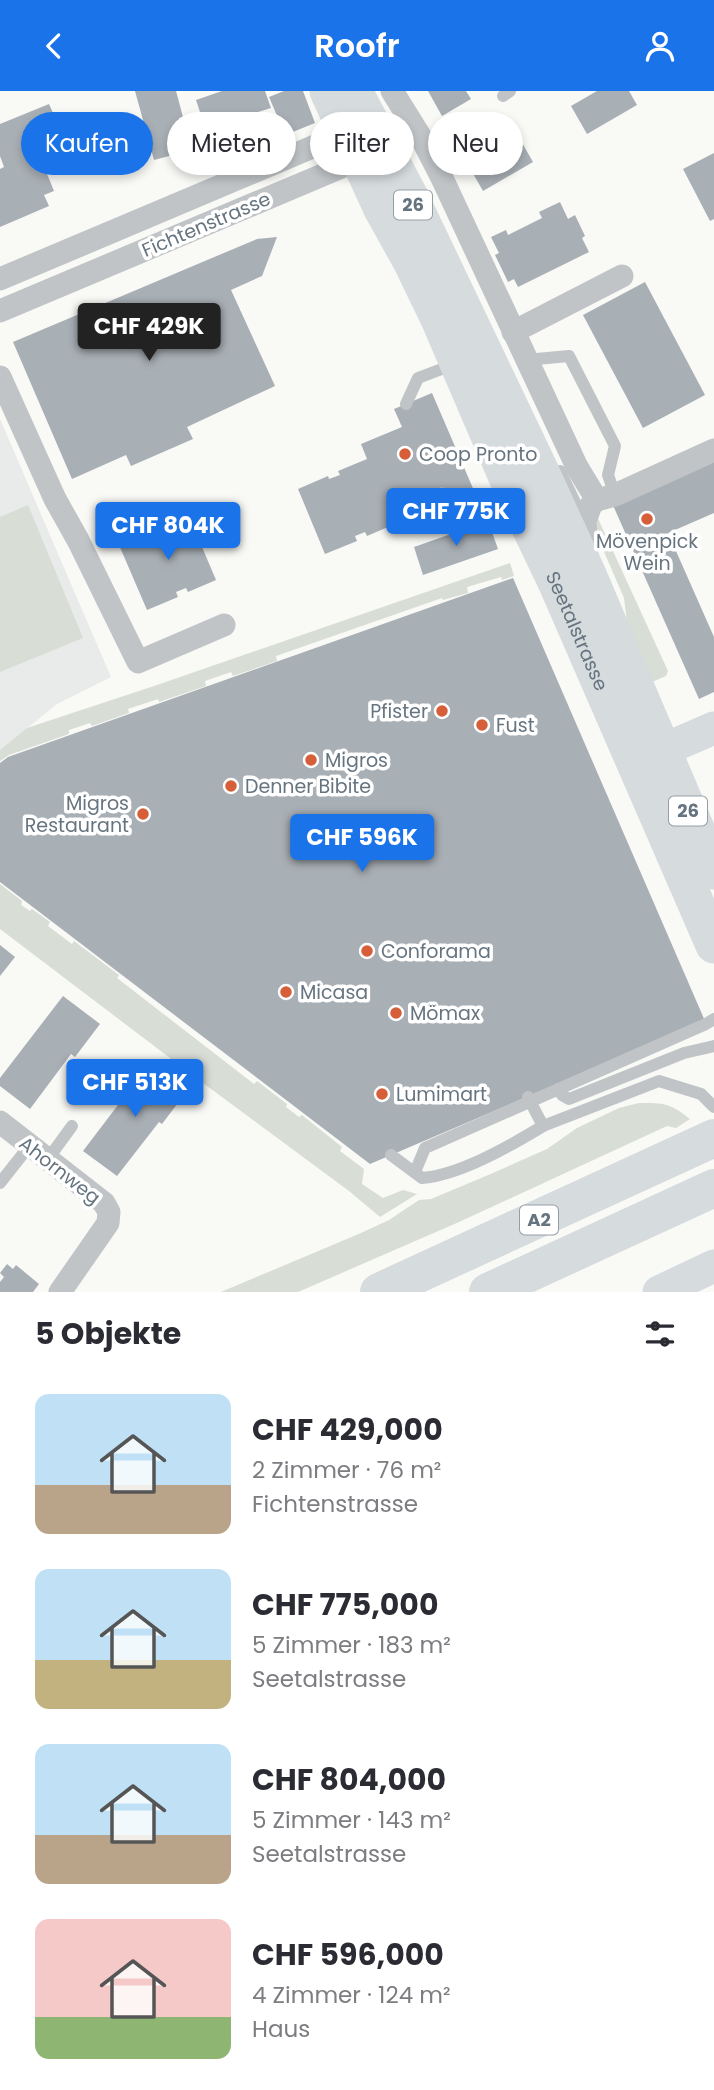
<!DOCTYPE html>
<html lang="de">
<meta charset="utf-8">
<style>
:root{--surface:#fff;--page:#f2f2f3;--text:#2b2b33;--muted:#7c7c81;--accent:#1a73e8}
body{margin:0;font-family:Poppins,sans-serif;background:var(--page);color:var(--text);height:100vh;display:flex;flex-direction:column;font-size:26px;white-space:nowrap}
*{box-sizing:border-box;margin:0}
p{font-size:23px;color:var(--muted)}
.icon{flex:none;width:38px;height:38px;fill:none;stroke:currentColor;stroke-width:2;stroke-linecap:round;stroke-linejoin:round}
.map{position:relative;height:1201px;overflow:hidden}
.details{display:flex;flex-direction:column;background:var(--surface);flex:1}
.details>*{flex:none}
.hud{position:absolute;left:21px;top:21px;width:672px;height:63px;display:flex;gap:14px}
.price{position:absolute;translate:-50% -60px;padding:0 16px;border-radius:7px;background:var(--accent);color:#fff;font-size:23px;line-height:46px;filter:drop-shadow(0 2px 4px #0008)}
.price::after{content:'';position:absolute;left:50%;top:42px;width:21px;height:16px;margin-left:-10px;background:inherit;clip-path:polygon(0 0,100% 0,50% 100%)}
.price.current{background:#222;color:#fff}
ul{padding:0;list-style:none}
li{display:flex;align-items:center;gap:21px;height:175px;padding:0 35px}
li span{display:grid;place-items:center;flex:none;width:196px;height:140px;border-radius:14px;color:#555}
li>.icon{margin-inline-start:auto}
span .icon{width:84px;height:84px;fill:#fffc;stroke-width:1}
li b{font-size:30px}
h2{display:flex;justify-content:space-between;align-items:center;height:84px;padding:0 35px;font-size:30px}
.chip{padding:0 24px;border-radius:32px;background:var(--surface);box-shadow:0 4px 10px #0003;font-size:24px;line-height:63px}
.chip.current{background:var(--accent);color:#fff}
header{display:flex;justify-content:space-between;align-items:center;height:91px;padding:0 35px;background:var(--accent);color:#fff;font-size:32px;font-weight:600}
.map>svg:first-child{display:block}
</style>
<header><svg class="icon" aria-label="back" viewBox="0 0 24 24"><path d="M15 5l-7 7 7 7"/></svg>Roofr<svg class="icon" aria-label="person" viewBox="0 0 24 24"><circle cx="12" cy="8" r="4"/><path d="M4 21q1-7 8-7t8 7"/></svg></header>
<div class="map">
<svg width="714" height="1201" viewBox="0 0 714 1201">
<rect width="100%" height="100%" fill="#f9f9f6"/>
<!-- built -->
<polygon fill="#e9eaea" points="0,328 111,586 57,613 0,659"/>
<!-- green -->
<g fill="#d8ddd6">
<polygon points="28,414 83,547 0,581 0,426"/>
<polygon points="595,421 668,580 666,585 652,591 627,531 624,507 595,440"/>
<polygon points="510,472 514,485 502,489 501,486 467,496 468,502 443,509 442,507 276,565 277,570 233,585 231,581 205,590 206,595 159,611 158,608 128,618 129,622 92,635 90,632 69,639 69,643 9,664 0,670 0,659 27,637 157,594"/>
<polygon points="0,793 22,810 21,814 30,820 32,818 50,831 48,835 72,853 74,850 119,884 117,887 254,993 257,990 287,1013 286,1016 299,1026 302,1024 342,1056 340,1060 364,1078 362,1093 383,1107 403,1099 417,1103 380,1126 349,1100 199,989 0,838"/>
<path d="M639,1012c25,0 31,0 51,16l-14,9 -9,-2 -208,96 -161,70h-77l140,-59 28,-13 30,-20 12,-1 62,-26 54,-24 30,-21 42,-20z"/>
</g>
<!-- building -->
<g fill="#a8afb5">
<polygon points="135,0 176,0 183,26 179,27 188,60 154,69"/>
<polygon points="222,0 265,0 271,17 232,29 242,57 215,66 196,9"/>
<polygon points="284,0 303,0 315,32 278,47 272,30 278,27 269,6"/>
<polygon points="428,0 466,0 471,8 442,25"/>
<polygon points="597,0 629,0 637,14 587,43 571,15"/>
<polygon points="49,13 67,54 34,67 38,75 43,73 54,100 44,104 49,115 0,136 0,78 4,76 0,65 0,33"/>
<polygon points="517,43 533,71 483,100 467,72"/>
<polygon points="714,62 714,128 710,130 683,78"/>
<polygon points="560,111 568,128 575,124 585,145 582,147 589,161 518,196 514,188 508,191 495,164 499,162 491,146 506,139 508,144 542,127 539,121"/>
<polygon points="277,146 262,185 231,199 275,295 187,336 193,348 131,375 126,364 72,388 13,251 257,148"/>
<polygon points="645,191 705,304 643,337 583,224"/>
<polygon points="432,302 478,409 457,418 449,398 390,423 395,433 367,445 365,441 355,445 357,450 325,463 298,398 328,385 329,388 340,384 338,380 367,368 361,353 402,336 394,318"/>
<polygon points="714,366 714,422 668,442 714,546 714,601 699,608 612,412"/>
<polygon points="188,423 216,489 188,501 186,497 176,501 178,506 147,519 119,454 149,441 151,444 162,439 160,435"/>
<polygon points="488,430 498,458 423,484 414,456"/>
<polygon points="513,487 705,930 370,1073 0,791 0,672 8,666"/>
<polygon points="0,854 15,866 0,885"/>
<polygon points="63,905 100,933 75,966 71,963 30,1018 0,995 0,987"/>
<polygon points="150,972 187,1000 162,1033 159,1031 117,1085 83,1060"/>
<polygon points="7,1173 13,1178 16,1174 39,1193 33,1201 0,1201 0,1191 4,1186 0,1182"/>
</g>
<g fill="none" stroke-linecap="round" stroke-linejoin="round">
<!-- lane -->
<g stroke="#c0c4c7" stroke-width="12">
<polyline points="503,5 510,0"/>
<polyline points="526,269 569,265 615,355 608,384 615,404"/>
<polyline points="406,313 418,287 455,273"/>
<polyline points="560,380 584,430"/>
<polyline points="442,402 453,427 512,406"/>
<polyline points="558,998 562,1004 569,1008 684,962 714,955"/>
<polyline points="528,1006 543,1035 659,990 701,1003 714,1016"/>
<path d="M391,1064l31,23c38,-3 88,-32 121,-52"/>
<polyline points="48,1068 72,1035"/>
<polyline points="415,1081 425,1057 706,933 714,928"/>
<polyline points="0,1092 30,1054"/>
</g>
<!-- street -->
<g stroke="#c0c4c7" stroke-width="23">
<polyline points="392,0 422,48 442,87 577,376 597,409"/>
<polyline points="0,188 348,41 360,40"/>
<polyline points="0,220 344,75 359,67 366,57"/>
<polyline points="513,241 622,185"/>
<polyline points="0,286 55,408 78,449 138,571 224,534"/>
<polyline points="587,464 585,430 591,414 597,409 615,404 714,359"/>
<polyline points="0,1031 104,1112 109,1121 108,1132 60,1201"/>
</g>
<!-- secondary -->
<g stroke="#d6dbde" stroke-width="33">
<polyline points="640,669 714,637"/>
<polyline points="659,1201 714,1175"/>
</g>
<!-- primary -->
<g stroke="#d6dbde" stroke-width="37">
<path id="s1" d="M328,0l54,118 29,52 28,58 76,177 42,88 157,361"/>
<polyline points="356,4 409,104 540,379 589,486 714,780"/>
</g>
<!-- highway -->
<g stroke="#d6dbde" stroke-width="38">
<polyline points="379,1201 714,1047"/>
<polyline points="488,1201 714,1097"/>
</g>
</g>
<!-- markers -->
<g fill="#d65e39" stroke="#fff" stroke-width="2.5">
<circle cx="405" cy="363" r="7"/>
<circle cx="647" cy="428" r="7"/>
<circle cx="442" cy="620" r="7"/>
<circle cx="482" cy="634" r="7"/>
<circle cx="311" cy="669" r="7"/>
<circle cx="231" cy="695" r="7"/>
<circle cx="143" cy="723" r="7"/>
<circle cx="367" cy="860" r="7"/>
<circle cx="286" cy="901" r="7"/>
<circle cx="396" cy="922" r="7"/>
<circle cx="382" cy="1003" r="7"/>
</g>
<g text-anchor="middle" stroke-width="7" stroke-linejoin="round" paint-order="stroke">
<!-- shield labels -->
<g fill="#fff" stroke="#949ea5" stroke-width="2">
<rect x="394" y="99.5" width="38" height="29" rx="5"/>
<rect x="669" y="705.5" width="38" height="29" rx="5"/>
<rect x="520" y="1114.5" width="38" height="29" rx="5"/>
</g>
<g font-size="18" font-weight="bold" fill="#66747f">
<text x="413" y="120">26</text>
<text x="688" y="726">26</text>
<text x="539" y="1135">A2</text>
</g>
<!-- street labels -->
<g font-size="19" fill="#66747f" stroke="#fff">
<text transform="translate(206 133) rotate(-23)" y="7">Fichtenstrasse</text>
<text dy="7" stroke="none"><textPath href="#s1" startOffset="595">Seetalstrasse</textPath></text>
<text transform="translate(60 1079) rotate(38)" y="7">Ahornweg</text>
</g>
<!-- poi labels -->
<g font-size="19" fill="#66747f" stroke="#fff" text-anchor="start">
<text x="419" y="370">Coop Pronto</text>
<text x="647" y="457" text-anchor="middle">Mövenpick<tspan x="647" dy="22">Wein</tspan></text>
<text x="428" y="627" text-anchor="end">Pfister</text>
<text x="496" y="641">Fust</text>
<text x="325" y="676">Migros</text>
<text x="245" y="702">Denner Bibite</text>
<text x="129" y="719" text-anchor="end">Migros<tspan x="129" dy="22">Restaurant</tspan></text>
<text x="381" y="867">Conforama</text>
<text x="300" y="908">Micasa</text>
<text x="410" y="929">Mömax</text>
<text x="396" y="1010">Lumimart</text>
</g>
</g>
</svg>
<b class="price current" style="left:149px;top:272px">CHF 429K</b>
<b class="price" style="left:456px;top:457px">CHF 775K</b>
<b class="price" style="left:168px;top:471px">CHF 804K</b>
<b class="price" style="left:362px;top:783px">CHF 596K</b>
<b class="price" style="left:135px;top:1028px">CHF 513K</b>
<div class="hud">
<a class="chip current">Kaufen</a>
<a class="chip">Mieten</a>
<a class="chip">Filter</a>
<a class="chip">Neu</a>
</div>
</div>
<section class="details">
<h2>5 Objekte<svg class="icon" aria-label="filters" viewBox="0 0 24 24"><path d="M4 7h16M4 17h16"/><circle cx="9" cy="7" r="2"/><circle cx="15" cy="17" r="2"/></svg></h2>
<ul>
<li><span style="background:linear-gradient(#bfe0f5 65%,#b9a48a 0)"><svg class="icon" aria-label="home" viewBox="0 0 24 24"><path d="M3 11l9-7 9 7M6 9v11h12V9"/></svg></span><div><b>CHF 429,000</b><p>2 Zimmer · 76 m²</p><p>Fichtenstrasse</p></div></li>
<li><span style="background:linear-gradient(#bfe0f5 65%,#c2b280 0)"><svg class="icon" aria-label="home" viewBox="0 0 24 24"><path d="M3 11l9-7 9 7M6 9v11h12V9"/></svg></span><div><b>CHF 775,000</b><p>5 Zimmer · 183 m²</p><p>Seetalstrasse</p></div></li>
<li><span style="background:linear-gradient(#bfe0f5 65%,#b9a48a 0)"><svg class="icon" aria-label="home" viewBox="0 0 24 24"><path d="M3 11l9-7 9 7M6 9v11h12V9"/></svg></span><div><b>CHF 804,000</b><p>5 Zimmer · 143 m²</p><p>Seetalstrasse</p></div></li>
<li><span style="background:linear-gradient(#f6c9c9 70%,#8fb573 0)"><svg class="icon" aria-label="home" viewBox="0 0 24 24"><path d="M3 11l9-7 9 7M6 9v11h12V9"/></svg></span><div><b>CHF 596,000</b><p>4 Zimmer · 124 m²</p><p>Haus</p></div></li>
</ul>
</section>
